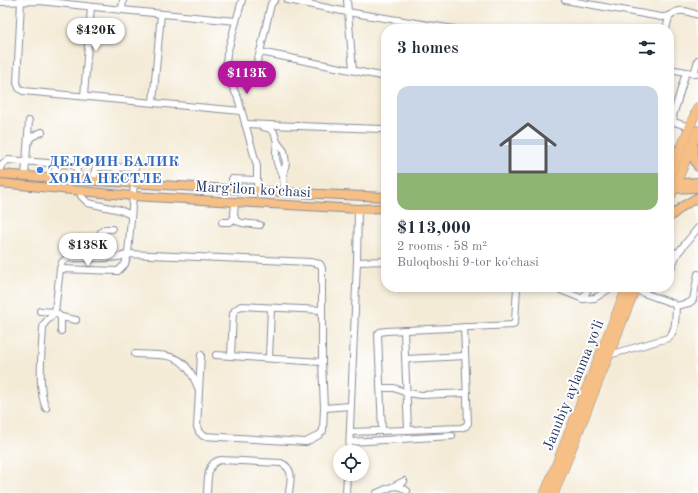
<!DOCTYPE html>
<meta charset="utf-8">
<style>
:root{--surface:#fff;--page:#f6f6f7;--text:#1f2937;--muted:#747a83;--line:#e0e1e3;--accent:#b5179e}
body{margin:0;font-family:"Old Standard TT",serif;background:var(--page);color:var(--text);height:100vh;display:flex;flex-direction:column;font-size:15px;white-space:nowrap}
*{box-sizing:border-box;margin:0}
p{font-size:13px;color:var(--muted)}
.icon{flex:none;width:22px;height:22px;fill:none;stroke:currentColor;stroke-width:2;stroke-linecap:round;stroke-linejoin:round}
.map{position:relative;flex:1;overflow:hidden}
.drawer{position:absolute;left:381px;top:24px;width:293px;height:268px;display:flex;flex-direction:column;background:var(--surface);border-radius:16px;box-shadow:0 2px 6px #0003}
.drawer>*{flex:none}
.fabs{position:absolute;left:333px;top:445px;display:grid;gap:8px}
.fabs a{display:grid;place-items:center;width:36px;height:36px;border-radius:50%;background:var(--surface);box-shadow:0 2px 6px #0003;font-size:20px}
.price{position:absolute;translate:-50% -34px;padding:0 9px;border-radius:14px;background:#fff;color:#222;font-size:13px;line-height:26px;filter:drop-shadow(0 1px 2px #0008)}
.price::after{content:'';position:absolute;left:50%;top:24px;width:12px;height:9px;margin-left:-6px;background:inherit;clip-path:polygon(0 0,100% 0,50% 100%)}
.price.on{background:var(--accent);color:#fff}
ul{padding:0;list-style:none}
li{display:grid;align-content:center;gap:8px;height:212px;padding:0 16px}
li+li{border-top:1px solid var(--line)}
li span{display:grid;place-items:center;height:124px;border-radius:12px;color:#555}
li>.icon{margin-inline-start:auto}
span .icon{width:72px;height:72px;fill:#fffc;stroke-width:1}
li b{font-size:17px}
h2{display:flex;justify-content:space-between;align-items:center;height:48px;padding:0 16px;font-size:17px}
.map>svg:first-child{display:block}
</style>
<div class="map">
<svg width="698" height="493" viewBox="0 0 698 493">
<rect width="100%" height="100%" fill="#fff"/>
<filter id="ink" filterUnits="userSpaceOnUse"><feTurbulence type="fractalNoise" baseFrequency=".025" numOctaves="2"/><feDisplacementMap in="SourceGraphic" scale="8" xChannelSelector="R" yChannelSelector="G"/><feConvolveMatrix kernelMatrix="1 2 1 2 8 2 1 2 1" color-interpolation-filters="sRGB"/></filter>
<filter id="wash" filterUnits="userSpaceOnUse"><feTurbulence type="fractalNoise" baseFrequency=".012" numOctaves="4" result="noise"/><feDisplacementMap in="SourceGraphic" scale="16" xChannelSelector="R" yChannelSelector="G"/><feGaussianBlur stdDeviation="0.9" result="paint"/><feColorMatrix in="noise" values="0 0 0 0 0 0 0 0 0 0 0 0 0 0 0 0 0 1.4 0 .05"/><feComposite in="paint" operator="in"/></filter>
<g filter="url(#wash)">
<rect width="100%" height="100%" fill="#f4ebd7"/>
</g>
<g filter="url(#ink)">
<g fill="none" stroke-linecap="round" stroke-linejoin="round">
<!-- minor casing -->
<g stroke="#888d9a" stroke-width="8">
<g id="minor">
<polyline points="242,0 227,54 225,72 238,98 257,166 257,191"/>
<polyline points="288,0 347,12 454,29"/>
<polyline points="347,0 353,70"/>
<path d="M565,0l96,17c10,1 10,-5 18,-6 6,-1 13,2 19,4"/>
<polyline points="21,1 17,83 19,88 23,91 241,111"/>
<polyline points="0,2 40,1 122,10 236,21"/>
<polyline points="122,10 123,0"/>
<polyline points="666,29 669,17"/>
<polyline points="260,52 386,77"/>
<polyline points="669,69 698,74"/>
<polyline points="694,74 698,60"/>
<polyline points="233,86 255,68 260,52 271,4 275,0"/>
<polyline points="84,96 91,7"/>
<polyline points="153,102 161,14"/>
<polyline points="669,120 674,122 673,116 686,72"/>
<polyline points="671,122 674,122 690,127"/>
<polyline points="245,124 382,129 386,127"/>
<polyline points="263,127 268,128 274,132 277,142 284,151 286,163 283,175 284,192"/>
<polyline points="29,142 31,137 42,132"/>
<path d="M277,142c-2,13 -2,22 6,33"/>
<polyline points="0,169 2,164 8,160 48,163"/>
<polyline points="25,176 29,121"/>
<polyline points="51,178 56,167 62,164 72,165 76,167 79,180"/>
<polyline points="232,179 257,180"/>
<polyline points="94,181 95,169 97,167 135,168"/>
<polyline points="116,182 117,167"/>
<polyline points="80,191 81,196 88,203 120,210 131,215"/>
<polyline points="235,202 234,215 236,221 242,223 260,225"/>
<polyline points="222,222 230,222 234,218"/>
<polyline points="669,249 677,254"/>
<polyline points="100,258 101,232 105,229 112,229"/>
<polyline points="357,262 386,261"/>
<polyline points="60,269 118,271 125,264 128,254 310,262 320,264 322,268 322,362 324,408 350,406"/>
<polyline points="669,273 677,254 698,228"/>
<polyline points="553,287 583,299 595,298 612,287"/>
<polyline points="636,290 651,287"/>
<polyline points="583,299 589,287"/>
<polyline points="676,306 689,303 693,300 698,274"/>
<polyline points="40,311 55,312 61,317 76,320"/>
<polyline points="404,330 408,430"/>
<polyline points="61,331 61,317"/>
<path d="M135,354c35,2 49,-3 63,34"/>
<polyline points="201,355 197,427 199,432 203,436 306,442 319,435 323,431 324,408"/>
<polyline points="216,355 322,362"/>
<path d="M609,355l59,-17c9,-8 7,-20 8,-32l-4,-3 -37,-13"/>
<polyline points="231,356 233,314 235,310 241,306 322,310"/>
<polyline points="269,358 271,308"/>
<polyline points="406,359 465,356"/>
<polyline points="380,388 394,388 407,393 421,395 467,393"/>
<path d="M46,408c-9,-19 -4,-59 -3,-80l1,-4 11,-12 5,-43 2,-7 6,-4c14,0 50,2 60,-4l6,-71"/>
<polyline points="382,431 378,334 380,332 386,331 513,325 515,321 517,287"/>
<polyline points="350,432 461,428 466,426 468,423 464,327"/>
<polyline points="350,442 452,436"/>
<polyline points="349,452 357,262 358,209"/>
<polyline points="394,486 404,481"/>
<path d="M207,493c1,-12 -1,-31 14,-33l60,3c14,6 9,18 8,30"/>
<polyline points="346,493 347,474"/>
<path d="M377,493c12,-5 18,-11 30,-2"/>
</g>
</g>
<!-- major casing -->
<g stroke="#888d9a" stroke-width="10">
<g id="major">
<polyline points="693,143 693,157 698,167"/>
<polyline points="669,160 680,148"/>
<polyline points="0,174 94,181 298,193 386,197"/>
<polyline points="0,183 133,196 358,209 386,208"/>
<polyline points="669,184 698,182"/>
<polyline points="669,189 698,188"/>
<polyline points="669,218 683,206 698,197"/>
</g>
</g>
<!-- highway casing -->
<g stroke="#888d9a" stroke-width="10">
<g id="highway">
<polyline points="669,177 698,107"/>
<polyline points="669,201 698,130"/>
<polyline points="545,493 627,287"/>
<polyline points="554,493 636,287"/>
</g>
</g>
<!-- minor -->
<use href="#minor" stroke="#fff" stroke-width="6"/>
<!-- major -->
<use href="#major" stroke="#f5bf86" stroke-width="8"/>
<!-- highway -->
<use href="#highway" stroke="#f5bf86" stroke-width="9"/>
</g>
</g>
<!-- markers -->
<circle fill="#3f7fe0" stroke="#fff" stroke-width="1.5" cx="40" cy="170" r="4"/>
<g text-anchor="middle" stroke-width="4" stroke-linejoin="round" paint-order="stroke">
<!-- shop labels -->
<g font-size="15" font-weight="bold" fill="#366cbe" stroke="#fff" text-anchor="start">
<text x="48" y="166">ДЕЛФИН БАЛИК<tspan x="48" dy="17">ХОНА НЕСТЛЕ</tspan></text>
</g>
<!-- street labels -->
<g font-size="15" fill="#1b2f5e" stroke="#fff">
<text transform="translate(253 189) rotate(3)" y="5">Margʻilon koʻchasi</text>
<text transform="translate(573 385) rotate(-68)" y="5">Janubiy aylanma yoʻli</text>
</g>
</g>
</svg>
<div class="fabs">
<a><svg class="icon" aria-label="locate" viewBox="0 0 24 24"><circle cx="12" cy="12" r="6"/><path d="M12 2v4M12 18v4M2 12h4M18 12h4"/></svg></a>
</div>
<b class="price" style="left:96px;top:52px">$420K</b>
<b class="price on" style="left:247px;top:95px">$113K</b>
<b class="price" style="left:88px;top:267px">$138K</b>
<section class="drawer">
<h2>3 homes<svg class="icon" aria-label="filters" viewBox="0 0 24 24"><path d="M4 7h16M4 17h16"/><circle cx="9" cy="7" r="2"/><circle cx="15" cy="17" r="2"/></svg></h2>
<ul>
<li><span style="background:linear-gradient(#c9d6e8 70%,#8fb573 0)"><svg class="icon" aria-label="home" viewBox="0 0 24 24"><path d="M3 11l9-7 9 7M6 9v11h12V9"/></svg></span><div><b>$113,000</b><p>2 rooms · 58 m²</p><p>Buloqboshi 9-tor koʻchasi</p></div></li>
</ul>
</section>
</div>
